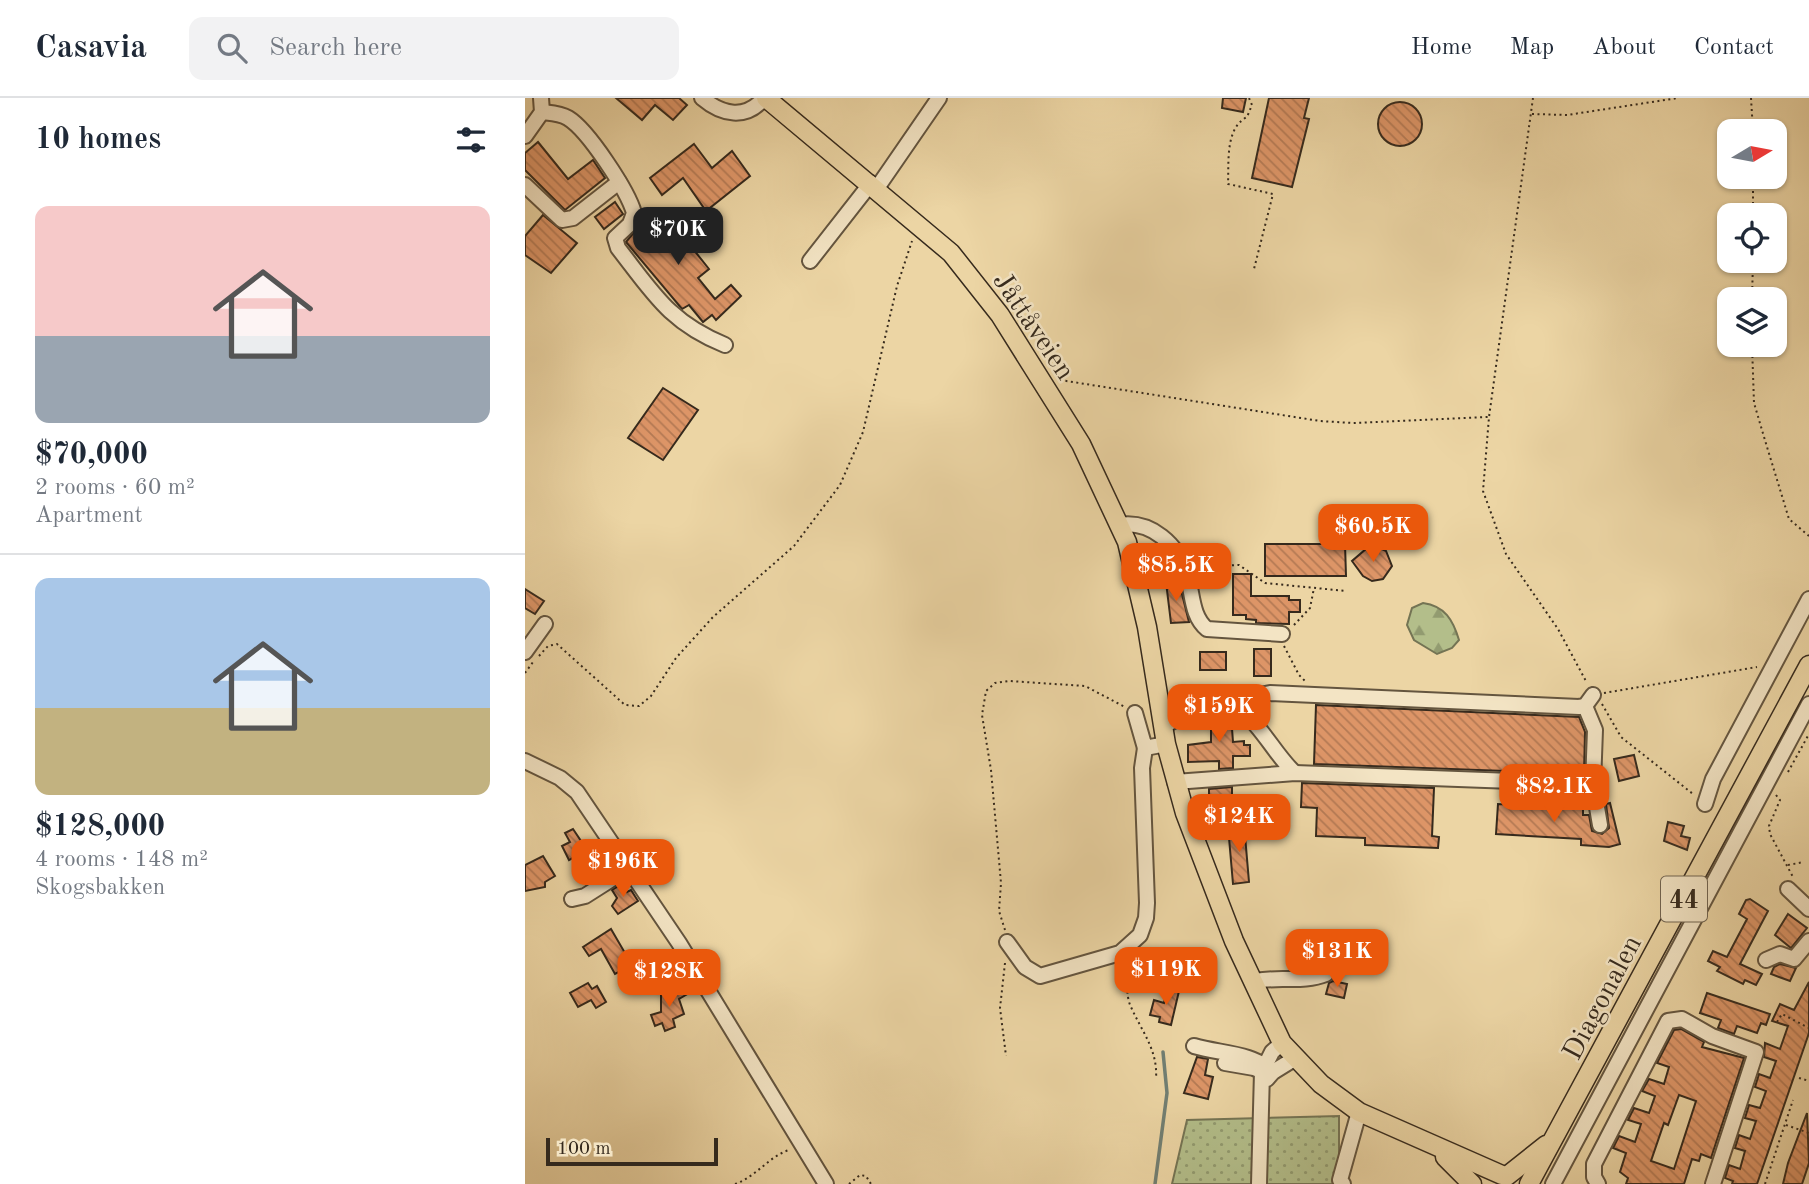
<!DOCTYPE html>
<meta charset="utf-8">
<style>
:root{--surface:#fff;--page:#f2f2f3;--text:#1f2937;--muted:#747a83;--line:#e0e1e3;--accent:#ea580c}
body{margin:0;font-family:"Old Standard TT",serif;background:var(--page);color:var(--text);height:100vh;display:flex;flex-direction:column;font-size:26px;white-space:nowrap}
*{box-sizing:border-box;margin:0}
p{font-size:23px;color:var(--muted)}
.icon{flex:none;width:38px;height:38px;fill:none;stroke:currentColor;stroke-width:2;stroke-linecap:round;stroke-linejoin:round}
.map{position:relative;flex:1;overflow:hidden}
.side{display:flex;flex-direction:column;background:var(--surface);width:525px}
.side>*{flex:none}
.needle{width:46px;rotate:80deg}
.fabs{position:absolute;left:1192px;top:21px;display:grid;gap:14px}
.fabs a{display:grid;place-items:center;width:70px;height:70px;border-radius:14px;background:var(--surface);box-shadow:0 2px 5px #0004;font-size:35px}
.scale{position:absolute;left:21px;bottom:18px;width:172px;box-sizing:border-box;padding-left:7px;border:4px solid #362a1d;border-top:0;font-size:19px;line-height:24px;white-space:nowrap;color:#362a1d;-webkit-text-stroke:5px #f3e4c4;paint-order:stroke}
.price{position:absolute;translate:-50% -60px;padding:0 16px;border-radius:14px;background:var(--accent);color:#fff;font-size:23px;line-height:46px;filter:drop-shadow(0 2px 4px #0008)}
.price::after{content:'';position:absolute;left:50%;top:42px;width:21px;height:16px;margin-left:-10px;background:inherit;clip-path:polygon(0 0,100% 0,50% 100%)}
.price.active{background:#222;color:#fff}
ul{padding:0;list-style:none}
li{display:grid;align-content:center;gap:14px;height:371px;padding:0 35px}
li+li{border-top:2px solid var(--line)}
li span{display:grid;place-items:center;height:217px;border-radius:14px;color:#555}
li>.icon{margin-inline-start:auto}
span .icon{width:126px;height:126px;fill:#fffc;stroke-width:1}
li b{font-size:30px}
h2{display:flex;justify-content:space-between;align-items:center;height:84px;padding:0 35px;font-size:30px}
header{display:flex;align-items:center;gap:42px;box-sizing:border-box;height:98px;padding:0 35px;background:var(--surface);border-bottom:2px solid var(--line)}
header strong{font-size:33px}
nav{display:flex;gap:38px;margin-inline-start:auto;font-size:24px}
.search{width:490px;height:63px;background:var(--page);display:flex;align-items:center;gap:18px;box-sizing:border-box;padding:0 24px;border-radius:14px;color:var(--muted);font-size:26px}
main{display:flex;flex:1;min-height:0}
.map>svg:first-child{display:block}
</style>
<header>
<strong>Casavia</strong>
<div class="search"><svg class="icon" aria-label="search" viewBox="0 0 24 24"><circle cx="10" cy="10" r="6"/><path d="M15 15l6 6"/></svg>Search here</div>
<nav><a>Home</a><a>Map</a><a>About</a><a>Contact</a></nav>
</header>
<main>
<section class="side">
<h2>10 homes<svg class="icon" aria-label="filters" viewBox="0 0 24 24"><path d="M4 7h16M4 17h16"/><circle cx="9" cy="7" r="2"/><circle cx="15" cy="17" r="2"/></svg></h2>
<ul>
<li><span style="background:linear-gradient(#f6c9c9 60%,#9aa5b1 0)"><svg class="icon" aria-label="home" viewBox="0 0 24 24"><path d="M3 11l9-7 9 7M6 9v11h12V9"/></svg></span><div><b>$70,000</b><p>2 rooms · 60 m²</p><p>Apartment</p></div></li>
<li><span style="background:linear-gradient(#a9c7e8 60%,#c2b280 0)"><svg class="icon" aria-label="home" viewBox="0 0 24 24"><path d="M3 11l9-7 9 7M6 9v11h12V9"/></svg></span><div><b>$128,000</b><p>4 rooms · 148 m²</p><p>Skogsbakken</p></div></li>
</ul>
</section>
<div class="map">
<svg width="1284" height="1086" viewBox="0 0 1284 1086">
<defs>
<pattern id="grass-dots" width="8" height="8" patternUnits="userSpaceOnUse" patternTransform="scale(1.75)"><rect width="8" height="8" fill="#b3be8a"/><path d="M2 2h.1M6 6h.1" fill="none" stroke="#929b70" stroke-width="1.8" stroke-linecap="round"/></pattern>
<pattern id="forest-firs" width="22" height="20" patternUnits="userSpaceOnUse" patternTransform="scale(1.75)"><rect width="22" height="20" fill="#b3be8a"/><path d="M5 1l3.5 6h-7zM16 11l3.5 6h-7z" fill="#929b70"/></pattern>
<pattern id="building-back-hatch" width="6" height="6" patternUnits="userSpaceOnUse" patternTransform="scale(1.75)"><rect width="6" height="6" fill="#dd9567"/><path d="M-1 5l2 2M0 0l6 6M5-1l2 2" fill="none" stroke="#b47a54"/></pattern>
</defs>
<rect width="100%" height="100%" fill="#ecd5a4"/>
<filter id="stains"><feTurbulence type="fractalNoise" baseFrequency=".00286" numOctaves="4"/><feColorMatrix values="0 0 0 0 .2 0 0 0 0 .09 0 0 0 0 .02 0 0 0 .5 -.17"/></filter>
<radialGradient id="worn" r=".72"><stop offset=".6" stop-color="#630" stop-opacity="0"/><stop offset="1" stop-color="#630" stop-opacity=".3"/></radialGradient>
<!-- grass -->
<polygon fill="url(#grass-dots)" stroke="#747454" stroke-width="2" points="814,1018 814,1086 647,1086 662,1022"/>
<!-- forest -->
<path fill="url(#forest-firs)" stroke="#747454" stroke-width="2" d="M898,505c22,3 30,17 36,37l-7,8 -15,6 -23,-14 -7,-15 5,-17z"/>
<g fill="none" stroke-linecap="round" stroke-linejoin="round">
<!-- stream -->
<polyline stroke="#717f73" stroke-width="3.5" points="630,1086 642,995 638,954"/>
</g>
<!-- building -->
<g fill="url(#building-back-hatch)" stroke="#362a1d" stroke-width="2" fill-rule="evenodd">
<polygon points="91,0 154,0 162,7 148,22 130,7 117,22"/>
<polygon points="698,0 721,0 718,14 697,10"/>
<polygon points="744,0 784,0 779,20 784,21 767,89 727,80"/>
<circle cx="875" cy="26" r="22"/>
<polygon points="13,44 43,81 68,62 80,80 40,112 0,72 0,55"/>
<polygon points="169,46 187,70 207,53 225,78 181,113 158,80 137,97 125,80"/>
<polygon points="90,104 98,116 79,131 70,119"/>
<polygon points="137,112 184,171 173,180 190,201 206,187 216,198 191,222 187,217 178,224 164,207 157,211 101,144 115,127"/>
<polygon points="18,117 52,145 26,175 0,157 0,138"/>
<polygon points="138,290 173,312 138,362 103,340"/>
<polygon points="740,446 820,446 821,478 740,478"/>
<polygon points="851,448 861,453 867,468 858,481 847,483 838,478 827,463 841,451"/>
<polygon points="708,476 726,476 726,498 764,498 764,502 775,502 775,514 764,514 764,526 731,525 731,522 721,521 721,517 708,517"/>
<polygon points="641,484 654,484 664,524 646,525"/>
<polygon points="0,491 19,503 10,516 0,510"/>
<rect x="729" y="551" width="17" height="27"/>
<rect x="675" y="554" width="26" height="18"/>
<polygon points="791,607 1054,619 1060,634 1059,676 789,666"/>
<polygon points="699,614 706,617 708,644 719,643 719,647 725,647 725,658 708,658 708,670 694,671 694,663 663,664 663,647 686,644 686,615"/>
<polygon points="1109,657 1114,678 1094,683 1089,661"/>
<polygon points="777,685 909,690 907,738 914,739 913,750 840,747 840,740 791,738 792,710 776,709"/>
<polygon points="707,689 707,711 698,711 698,698 684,699 684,691"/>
<polygon points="1085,705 1095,746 1084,749 1056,747 1056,741 971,736 973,706 1058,711 1058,717 1064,717 1067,733 1077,736 1084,730 1081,706"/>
<polygon points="1143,724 1159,728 1156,738 1165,740 1162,752 1139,743"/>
<polygon points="719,726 724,784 708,786 703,728"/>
<polygon points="48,731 62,752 44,762 37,748 45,744 40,735"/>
<polygon points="18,758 30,778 20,784 20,789 0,793 0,767"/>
<polygon points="97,786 102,794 106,792 113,803 93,816 87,808 92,800 87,792"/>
<polygon points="1225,801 1243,813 1215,866 1237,876 1231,887 1220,882 1218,886 1192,873 1195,869 1183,863 1188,853 1202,859 1222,821 1214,816 1221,802"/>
<polygon points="1263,816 1282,830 1266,850 1250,837"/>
<polygon points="86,831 107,867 90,876 76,851 64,858 58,849"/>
<polygon points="806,834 845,837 842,863 831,862 831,855 804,853"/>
<polygon points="1255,866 1271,870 1265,883 1246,876 1249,869"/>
<polygon points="808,883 822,886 819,900 801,896 804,885"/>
<polygon points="1284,884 1284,935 1232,1086 1207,1086 1208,1083 1200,1080 1204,1067 1215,1071 1220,1053 1210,1050 1214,1037 1225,1041 1231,1023 1220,1020 1224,1007 1235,1010 1241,993 1230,989 1234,976 1245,980 1251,963 1239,959 1240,945 1255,951 1263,928 1247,923 1255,906 1269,912"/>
<polygon points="63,885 67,891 72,888 81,904 71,910 66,902 53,909 45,895"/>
<polygon points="642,891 654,893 646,927 634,924 635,919 625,917 629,902 639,905"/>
<polygon points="136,893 166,894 154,901 159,916 148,921 150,929 140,933 137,925 130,928 126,917 136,914"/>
<polygon points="1182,895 1245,916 1241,927 1236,925 1232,935 1212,928 1209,936 1193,930 1196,922 1175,915"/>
<path d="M1156,931l23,13 -2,5 42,11 -33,100 -10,-4 -2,7 -7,-2 -8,25h-58l2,-6 -8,-6 6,-19 -13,-5 6,-12 16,6 6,-18 -13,-4 6,-12 15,5 6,-17 -13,-5 7,-12 15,5 5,-17 -12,-4 17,-33zM1154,997l17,6 -22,68 -23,-8 13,-38 4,2z"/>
<polygon points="672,959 683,961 680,977 688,979 683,1001 659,995"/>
<polygon points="1282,1015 1284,1065 1277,1086 1258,1086 1263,1065"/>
</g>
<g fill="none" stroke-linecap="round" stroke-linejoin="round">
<!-- minor casing -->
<g stroke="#64553f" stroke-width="18">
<g id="minor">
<path d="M177,0c20,17 44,22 62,0"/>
<path d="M17,14c9,1 18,1 26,6 20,12 60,73 66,95l-4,11 -15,14 3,10c35,45 52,75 107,97"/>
<polyline points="0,38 17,14 16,0"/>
<polyline points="0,87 37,122 48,120 94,84"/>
<polyline points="352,90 414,0"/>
<polyline points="285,163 346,85"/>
<path d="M594,427c32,-5 59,19 68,50 6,18 4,41 20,54l75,5"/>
<polyline points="0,554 20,526"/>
<polyline points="705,603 745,595 1054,609 1060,608 1068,597"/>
<polyline points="1060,608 1070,632 1068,686 1075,727"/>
<polyline points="610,615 620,650 641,646"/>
<path d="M637,628c16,-6 29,-16 45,-22 38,-16 62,47 88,69"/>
<polyline points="0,663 35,680 52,694 154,845 301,1086"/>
<polyline points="650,684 770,675 1068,686"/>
<polyline points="1180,706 1188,681 1284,501"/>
<polyline points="1263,791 1284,811"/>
<polyline points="47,801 60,798 104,770"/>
<polyline points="482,844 500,869 515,878 595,855 615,837 621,820 622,805 617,670 620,650"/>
<polyline points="1241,862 1255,856 1269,861 1284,843"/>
<path d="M727,884c26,-7 49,2 74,-8"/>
<path d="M669,948c27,8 57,6 79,26"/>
<polyline points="700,965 729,970 740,975"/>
<polyline points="742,981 748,974 769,961"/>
<polyline points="734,1086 737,974 747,954 757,945"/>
<polyline points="818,1086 815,1082 834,1014"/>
<polyline points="1028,1086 1284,606"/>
<polyline points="1073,1086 1069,1079 1069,1066 1143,923 1157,921 1187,938 1231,954 1188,1086"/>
</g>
</g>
<!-- major casing -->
<g stroke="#362a1d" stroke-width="21">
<g id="major">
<polyline points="241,0 426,155 475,217 556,346 602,444 622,529 641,646 660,715 709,843 757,945 796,986 834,1014 977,1077"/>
<polyline points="920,1059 947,1086"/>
<polyline points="982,1078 1021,1047"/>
<polyline points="1004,1086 1284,567"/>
</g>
</g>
<!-- path -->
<g stroke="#362a1d" stroke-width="2" stroke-dasharray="2 3.5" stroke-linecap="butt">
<path d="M724,0l3,7 -5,12c-22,11 -18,45 -19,67l45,10 -19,75"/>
<polyline points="1008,0 964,319 958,393 981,456 1033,531 1062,585"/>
<polyline points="1226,0 1228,33"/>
<polyline points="1007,16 1042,17 1153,0"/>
<polyline points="1228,117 1228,79"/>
<polyline points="1227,201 1228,163"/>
<polyline points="1227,247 1229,305 1242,349 1264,421 1284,438"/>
<polyline points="535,282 795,323 828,325 963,319"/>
<polyline points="674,469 714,467 740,485 821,493"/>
<polyline points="769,527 785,510 789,490"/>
<polyline points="759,548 774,577 781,584"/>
<polyline points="14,558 23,548 32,546 100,607 114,608 126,598 151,560 188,519 269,448 315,387 338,334 372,188 387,143"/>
<polyline points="0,575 8,564"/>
<polyline points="1079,595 1232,569"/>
<polyline points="1077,606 1096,639 1168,696"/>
<polyline points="1263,674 1284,636"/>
<polyline points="1251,697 1255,702 1244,728 1245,736 1268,779"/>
<polyline points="1263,767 1279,764"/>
<polyline points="480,832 474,813 476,785 466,672 457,617 461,593 470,585 484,583 560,588 600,609"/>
<polyline points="480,865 475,910 481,958"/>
<path d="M603,866c0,13 -3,31 3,43 11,25 27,43 25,72"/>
<polyline points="1252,924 1257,916 1284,930"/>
<polyline points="1274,980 1284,983"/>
<polyline points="1261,1027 1284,1035"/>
<path d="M210,1086c21,-7 33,-27 54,-34"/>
<polyline points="324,1086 335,1077 341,1078 346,1086"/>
<polyline points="1240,1086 1268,1002"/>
</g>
<!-- minor -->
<use href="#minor" stroke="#f3e4c4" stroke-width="14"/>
<!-- major -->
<use href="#major" stroke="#ecd5a4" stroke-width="18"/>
</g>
<g text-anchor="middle" stroke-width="5" stroke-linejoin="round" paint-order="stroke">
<!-- shield labels -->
<rect fill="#f3e4c4" stroke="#6f624f" stroke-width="2" x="1136" y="778.5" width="46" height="45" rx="5"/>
<g font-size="26" font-weight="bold" fill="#362a1d">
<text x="1159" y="810">44</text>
</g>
<!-- street labels -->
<g font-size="28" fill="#362a1d" stroke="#f3e4c4">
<text transform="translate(510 227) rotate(56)" y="10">Jåttåveien</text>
<text transform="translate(1076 899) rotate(-62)" y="10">Diagonalen</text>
</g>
</g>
<rect width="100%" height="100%" filter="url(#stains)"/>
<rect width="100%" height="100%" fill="url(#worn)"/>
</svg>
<div class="fabs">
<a><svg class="needle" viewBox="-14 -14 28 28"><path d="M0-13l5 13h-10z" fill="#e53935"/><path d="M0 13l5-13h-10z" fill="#747a83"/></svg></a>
<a><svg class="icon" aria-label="locate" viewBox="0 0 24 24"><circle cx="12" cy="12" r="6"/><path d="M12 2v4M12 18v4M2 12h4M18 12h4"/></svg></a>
<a><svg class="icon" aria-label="layers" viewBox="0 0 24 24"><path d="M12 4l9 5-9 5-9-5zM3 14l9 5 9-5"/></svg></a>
</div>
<div class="scale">100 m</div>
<b class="price active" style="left:153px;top:169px">$70K</b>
<b class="price" style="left:848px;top:466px">$60.5K</b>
<b class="price" style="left:651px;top:505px">$85.5K</b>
<b class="price" style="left:694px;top:646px">$159K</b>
<b class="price" style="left:1029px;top:726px">$82.1K</b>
<b class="price" style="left:714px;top:756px">$124K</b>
<b class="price" style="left:98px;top:801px">$196K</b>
<b class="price" style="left:812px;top:891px">$131K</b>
<b class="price" style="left:641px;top:909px">$119K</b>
<b class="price" style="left:144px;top:911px">$128K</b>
</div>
</main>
